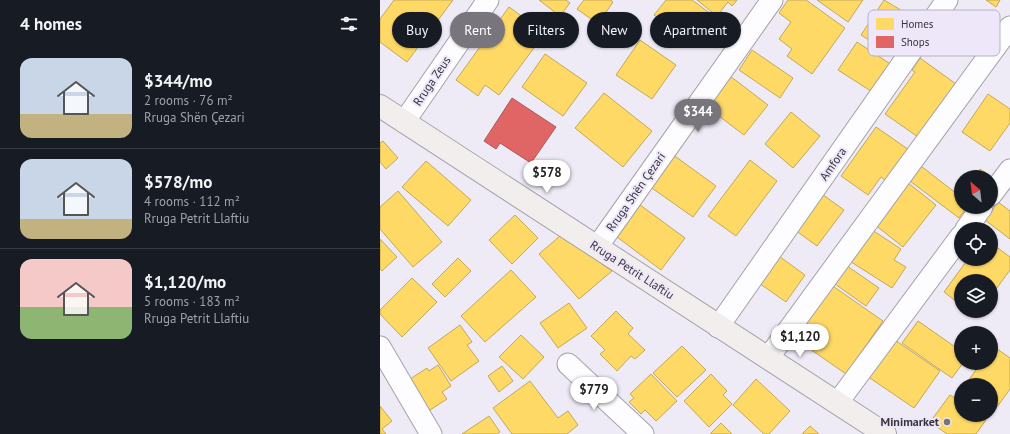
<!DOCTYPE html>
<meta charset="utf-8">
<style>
:root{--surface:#171b24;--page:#242831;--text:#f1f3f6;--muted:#9ea1a6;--line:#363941;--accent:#78757d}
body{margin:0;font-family:"PT Sans",sans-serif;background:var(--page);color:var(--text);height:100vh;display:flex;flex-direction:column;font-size:15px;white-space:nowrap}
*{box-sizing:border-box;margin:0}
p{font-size:13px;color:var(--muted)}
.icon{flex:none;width:22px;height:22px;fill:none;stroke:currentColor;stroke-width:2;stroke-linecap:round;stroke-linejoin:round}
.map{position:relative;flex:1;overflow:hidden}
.panel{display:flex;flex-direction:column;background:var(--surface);width:380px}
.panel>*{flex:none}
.top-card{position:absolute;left:12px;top:12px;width:380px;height:36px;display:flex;gap:8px}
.needle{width:26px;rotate:332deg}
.buttons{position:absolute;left:574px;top:170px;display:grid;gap:8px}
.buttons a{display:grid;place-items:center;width:44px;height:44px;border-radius:50%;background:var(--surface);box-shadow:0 1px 3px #0004;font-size:20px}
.price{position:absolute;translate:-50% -34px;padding:0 9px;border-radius:14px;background:#fff;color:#222;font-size:13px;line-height:26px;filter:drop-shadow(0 1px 2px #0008)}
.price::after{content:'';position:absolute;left:50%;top:24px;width:12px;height:9px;margin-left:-6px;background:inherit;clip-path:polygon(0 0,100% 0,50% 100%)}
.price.on{background:var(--accent);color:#fff}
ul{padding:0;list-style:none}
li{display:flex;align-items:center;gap:12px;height:100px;padding:0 20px}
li+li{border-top:1px solid var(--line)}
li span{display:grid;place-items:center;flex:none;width:112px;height:80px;border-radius:12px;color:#555}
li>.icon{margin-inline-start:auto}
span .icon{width:48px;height:48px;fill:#fffc;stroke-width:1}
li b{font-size:17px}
h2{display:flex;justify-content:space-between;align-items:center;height:48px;padding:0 20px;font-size:17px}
.tag{padding:0 14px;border-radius:18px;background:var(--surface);box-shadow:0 1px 3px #0004;font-size:14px;line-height:36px}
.tag.on{background:var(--accent);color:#fff}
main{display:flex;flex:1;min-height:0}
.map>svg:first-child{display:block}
</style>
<main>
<section class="panel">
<h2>4 homes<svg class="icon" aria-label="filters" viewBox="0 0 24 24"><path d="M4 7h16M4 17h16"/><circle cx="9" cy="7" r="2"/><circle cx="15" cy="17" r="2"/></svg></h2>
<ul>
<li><span style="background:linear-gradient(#c9d6e8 70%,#c2b280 0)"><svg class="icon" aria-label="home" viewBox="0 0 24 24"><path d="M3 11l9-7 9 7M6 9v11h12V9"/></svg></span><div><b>$344/mo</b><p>2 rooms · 76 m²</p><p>Rruga Shën Çezari</p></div></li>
<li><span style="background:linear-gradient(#c9d6e8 75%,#c2b280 0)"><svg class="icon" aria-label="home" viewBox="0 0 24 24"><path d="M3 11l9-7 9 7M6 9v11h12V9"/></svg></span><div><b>$578/mo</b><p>4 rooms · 112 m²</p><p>Rruga Petrit Llaftiu</p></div></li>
<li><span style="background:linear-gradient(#f6c9c9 60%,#8fb573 0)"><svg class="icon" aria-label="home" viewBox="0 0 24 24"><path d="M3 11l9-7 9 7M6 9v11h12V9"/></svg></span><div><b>$1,120/mo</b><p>5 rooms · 183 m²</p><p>Rruga Petrit Llaftiu</p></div></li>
</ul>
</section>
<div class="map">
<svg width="630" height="434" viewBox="0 0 630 434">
<rect width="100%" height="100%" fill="#efebf6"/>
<!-- homes -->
<g fill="#ffd966" stroke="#c3a859">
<polygon points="14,0 73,0 27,62 0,42 0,19"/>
<polygon points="159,0 186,0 190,3 180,16"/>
<polygon points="204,0 231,0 233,2 218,24 197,9"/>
<polygon points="286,0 312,0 331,14 311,42 274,15"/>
<polygon points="317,0 357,0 352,6 348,2 337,16"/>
<polygon points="408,0 426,0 465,28 432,74 407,56 412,49 399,39 411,22 399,13"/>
<polygon points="437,0 483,0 468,22"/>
<polygon points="504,0 539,21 516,57 481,35"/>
<polygon points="606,0 620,0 616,7"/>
<polygon points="129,7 165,33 119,95 105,85 98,96 76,80"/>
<polygon points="260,40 296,65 272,99 236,75"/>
<polygon points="477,42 515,67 497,95 458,70"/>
<polygon points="372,50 413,78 400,98 359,70"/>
<polygon points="165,54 207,83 183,116 142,87"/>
<polygon points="540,58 576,84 538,137 505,114 535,72 532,70"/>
<polygon points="350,76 388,105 364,135 327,107"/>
<polygon points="224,93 272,131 243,167 195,128"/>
<polygon points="608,94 630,109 630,123 610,151 582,132"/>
<polygon points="411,112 440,136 413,168 385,144"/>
<polygon points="496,127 532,152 510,184 501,177 488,195 461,176"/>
<polygon points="3,141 18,158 6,169 0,162 0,143"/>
<polygon points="292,154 336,186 313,217 269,186"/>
<polygon points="370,160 397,181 356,236 328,216"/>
<polygon points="46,161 91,200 68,226 22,187"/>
<polygon points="537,163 581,197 581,207 587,207 579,218 526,178"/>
<polygon points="600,169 612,177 611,178 594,177"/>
<polygon points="527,182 556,205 523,247 494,224"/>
<polygon points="18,191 62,242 33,267 0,229 0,207"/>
<polygon points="439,192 464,210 437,246 412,228"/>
<polygon points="252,199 305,238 281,270 237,237 247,224 238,217"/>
<polygon points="618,202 630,211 630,239 605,220"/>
<polygon points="135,215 158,238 132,264 109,240"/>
<polygon points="489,228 521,249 514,260 526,267 512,288 468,260"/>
<polygon points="181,235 232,271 199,299 159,254"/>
<polygon points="0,239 17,257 2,271 0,269"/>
<polygon points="611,243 630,257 630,270 611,296 611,281 581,281 581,305 564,292 588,259 611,259"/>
<polygon points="396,254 425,275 406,302 376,281"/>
<polygon points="78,258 91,271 65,297 52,284"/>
<polygon points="467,266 499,288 486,306 455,284"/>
<polygon points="131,270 156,297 105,342 81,316"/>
<polygon points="32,278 57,302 22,337 0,314 0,310"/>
<polygon points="447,282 503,321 466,374 410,335"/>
<polygon points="189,303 207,328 178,348 160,323"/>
<polygon points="236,311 253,328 248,334 265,350 255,359 251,356 237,371 220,354 225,350 211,336"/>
<polygon points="538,321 581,351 581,363 583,363 572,378 522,343"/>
<polygon points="80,325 92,342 87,345 99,361 71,381 48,348"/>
<polygon points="141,335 164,357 143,379 119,357"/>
<polygon points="509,336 560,371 534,408 484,374"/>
<polygon points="302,346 326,370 297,397 273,373"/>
<polygon points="613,346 630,358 630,389 612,414 611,385 585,385 601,363 611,363 611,349"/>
<polygon points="58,365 71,386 62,392 67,399 47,412 27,381 47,368 49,371"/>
<polygon points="122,366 133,381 119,392 108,376"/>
<polygon points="271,374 297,401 276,421 265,410 261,414 249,402 254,398 250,394"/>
<polygon points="331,374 347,391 343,395 352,404 329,427 304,401"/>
<polygon points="376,379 410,411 389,434 384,434 353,405"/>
<polygon points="150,381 178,418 188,411 198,425 187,434 132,434 113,408"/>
<polygon points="570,395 581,402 581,415 599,415 606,420 596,434 567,434 550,422"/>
<polygon points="0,406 12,421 2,429 6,434 0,434"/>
<polygon points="109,416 120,432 117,434 82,434"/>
<polygon points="341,423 352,434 330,434"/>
<polygon points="430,426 439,434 422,434"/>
</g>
<!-- shops -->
<polygon fill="#e06666" stroke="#ae5759" points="132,98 176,127 151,163 120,143 116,149 104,141"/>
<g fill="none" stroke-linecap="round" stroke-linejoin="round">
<!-- street casing -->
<g stroke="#a5a2aa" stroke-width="23">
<g id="street">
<polyline points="24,122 108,0"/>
<polyline points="611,195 630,170"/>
<polyline points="586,229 602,207"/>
<polyline points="217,247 392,0"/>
<polyline points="338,327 567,0"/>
<polyline points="0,347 51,434"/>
<polyline points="388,358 630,27"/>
<polyline points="188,364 263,434"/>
<polyline points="458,402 581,236"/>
</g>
</g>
<!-- secondary casing -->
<g stroke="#a5a2aa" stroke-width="24">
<polyline id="secondary" points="0,106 505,434"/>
</g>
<!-- street -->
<use href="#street" stroke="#fdfcfe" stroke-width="21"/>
<!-- secondary -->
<use href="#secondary" stroke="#f3eeee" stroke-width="22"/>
</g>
<!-- markers -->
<circle fill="#78757d" stroke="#eee7fa" stroke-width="1.5" cx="567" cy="422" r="4"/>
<g text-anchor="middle" stroke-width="4" stroke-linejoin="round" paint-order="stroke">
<!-- street labels -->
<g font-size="12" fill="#38353c" stroke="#eee7fa">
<text transform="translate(52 81) rotate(-56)" y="4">Rruga Zeus</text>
<text transform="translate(453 164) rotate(-55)" y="4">Amfora</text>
<text transform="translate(256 192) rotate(-55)" y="4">Rruga Shën Çezari</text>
<text transform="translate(252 270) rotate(33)" y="4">Rruga Petrit Llaftiu</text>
</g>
<!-- poi labels -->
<g font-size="12" font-weight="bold" fill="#38353c" stroke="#eee7fa" text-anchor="end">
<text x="559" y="426">Minimarket</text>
</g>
</g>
<!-- legend -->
<rect x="488" y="10" width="132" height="46" rx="6" fill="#eee7fa" stroke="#b7b2c1" stroke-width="1"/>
<rect x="496" y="18" width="18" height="12" fill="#ffd966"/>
<rect x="496" y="36" width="18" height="12" fill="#e06666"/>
<g font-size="11" fill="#38353c">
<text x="521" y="28">Homes</text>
<text x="521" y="46">Shops</text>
</g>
</svg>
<div class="buttons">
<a><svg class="needle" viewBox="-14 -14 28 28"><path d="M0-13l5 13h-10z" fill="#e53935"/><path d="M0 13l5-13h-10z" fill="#9ea1a6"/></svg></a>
<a><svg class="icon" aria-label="locate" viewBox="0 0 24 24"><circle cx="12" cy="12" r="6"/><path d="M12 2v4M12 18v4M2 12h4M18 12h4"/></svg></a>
<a><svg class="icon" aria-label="layers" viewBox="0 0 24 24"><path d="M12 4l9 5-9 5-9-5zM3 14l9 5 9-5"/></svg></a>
<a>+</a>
<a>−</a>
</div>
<b class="price on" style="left:318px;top:133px">$344</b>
<b class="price" style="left:167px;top:194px">$578</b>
<b class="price" style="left:420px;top:358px">$1,120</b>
<b class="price" style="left:214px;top:411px">$779</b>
<div class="top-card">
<a class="tag">Buy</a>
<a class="tag on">Rent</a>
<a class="tag">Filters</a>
<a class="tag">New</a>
<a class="tag">Apartment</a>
</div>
</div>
</main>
